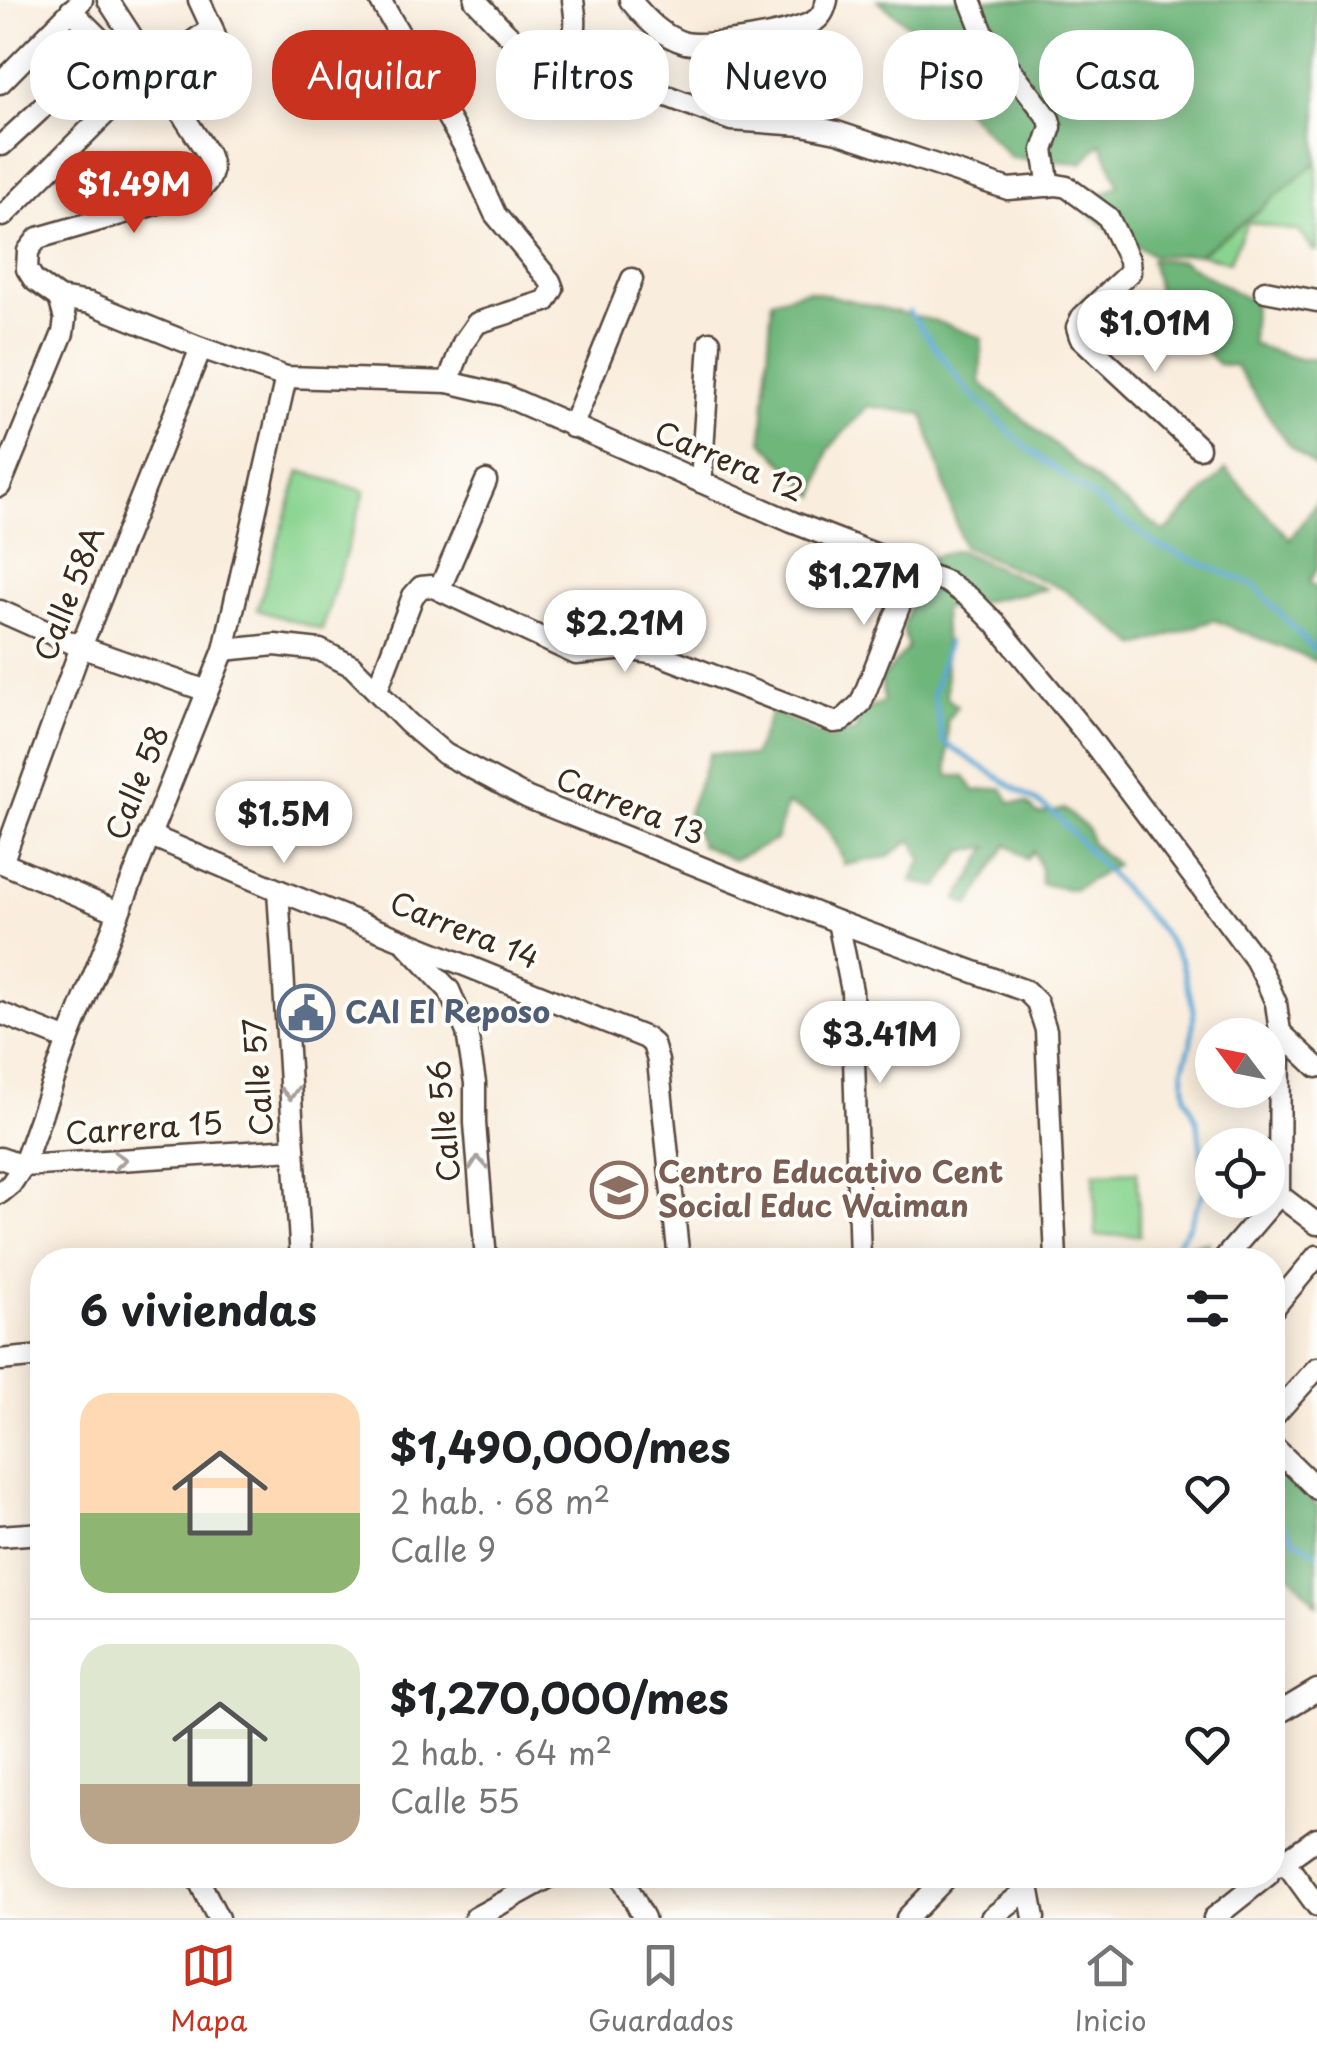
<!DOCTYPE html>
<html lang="es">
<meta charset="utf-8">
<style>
:root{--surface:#fff;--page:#f2f2f2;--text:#202124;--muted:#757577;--line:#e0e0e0;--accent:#c8321e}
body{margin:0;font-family:"Playpen Sans",sans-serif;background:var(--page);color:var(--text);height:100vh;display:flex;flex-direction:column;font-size:38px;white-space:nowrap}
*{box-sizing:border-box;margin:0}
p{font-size:32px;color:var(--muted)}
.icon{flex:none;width:55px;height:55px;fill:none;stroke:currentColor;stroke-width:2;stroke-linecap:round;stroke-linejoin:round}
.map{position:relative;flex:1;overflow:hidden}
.sheet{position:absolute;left:30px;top:1248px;width:1255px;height:640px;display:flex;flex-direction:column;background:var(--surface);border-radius:40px;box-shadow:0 5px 25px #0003}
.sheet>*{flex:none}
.banner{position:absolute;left:30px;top:30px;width:1258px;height:90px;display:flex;gap:20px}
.needle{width:65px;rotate:302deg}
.buttons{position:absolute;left:1195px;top:1018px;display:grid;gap:20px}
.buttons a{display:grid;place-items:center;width:90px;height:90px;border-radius:50%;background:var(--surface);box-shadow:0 5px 25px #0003;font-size:50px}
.price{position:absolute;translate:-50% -85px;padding:0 22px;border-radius:35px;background:#fff;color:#222;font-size:32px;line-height:65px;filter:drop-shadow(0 2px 5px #0008)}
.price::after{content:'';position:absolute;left:50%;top:60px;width:30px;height:22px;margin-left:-15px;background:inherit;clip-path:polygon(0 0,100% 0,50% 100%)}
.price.active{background:var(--accent);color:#fff}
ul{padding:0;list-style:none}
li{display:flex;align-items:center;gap:30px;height:250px;padding:0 50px}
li+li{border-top:2px solid var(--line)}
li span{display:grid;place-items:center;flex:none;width:280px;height:200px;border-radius:30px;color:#555}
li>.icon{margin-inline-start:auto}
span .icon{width:120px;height:120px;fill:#fffc;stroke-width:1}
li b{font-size:42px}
h2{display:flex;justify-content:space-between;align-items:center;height:120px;padding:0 50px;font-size:42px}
.pill{padding:0 35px;border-radius:40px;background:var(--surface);box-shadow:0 5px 25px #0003;font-size:35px;line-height:90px}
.pill.active{background:var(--accent);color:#fff}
.tab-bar{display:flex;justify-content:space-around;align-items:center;height:140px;border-top:2px solid var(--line);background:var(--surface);font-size:28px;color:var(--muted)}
.tab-bar a{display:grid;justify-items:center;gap:5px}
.tab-bar .active{color:var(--accent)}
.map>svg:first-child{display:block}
</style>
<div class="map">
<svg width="1317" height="1918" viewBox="0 0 1317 1918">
<rect width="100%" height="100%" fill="#fdfcf7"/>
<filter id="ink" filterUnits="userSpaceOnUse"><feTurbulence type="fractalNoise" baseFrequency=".01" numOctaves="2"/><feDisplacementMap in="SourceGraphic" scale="20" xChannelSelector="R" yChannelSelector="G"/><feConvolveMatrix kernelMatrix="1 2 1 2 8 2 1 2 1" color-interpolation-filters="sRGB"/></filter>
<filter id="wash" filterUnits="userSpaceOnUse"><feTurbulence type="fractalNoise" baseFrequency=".0048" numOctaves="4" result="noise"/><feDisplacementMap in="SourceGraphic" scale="40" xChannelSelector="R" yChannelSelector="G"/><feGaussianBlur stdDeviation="2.25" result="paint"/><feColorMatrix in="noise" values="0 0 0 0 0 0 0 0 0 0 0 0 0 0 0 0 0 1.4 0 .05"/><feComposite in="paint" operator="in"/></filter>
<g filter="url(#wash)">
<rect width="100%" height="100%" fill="#f9eddd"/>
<!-- green -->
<g fill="#89d490" stroke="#627f57" stroke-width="2.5">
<polygon points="1317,162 1317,251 1314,251 1300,232 1248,222 1229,262 1199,254 1243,223"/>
<polygon points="300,471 365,491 322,630 257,610"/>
<polygon points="1137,1171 1140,1235 1096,1236 1094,1173"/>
</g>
<!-- forest -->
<g fill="#6eb67a" stroke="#54704c" stroke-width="2.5">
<polygon points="877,0 1317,0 1317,162 1243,223 1199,254 1154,256 1115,234 1080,205 1119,185 1101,143 1082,163 1011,158 961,105 966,31 921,35"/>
<polygon points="1151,259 1182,261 1244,297 1254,299 1252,344 1299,359 1317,359 1317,468 1287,443 1235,366 1218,364 1161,305"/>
<polygon points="807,290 939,322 982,338 980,382 1105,488 1165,532 1226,469 1290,539 1317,502 1317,569 1309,582 1317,589 1317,662 1214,620 1138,646 1063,589 963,547 923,414 868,406 828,450 816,496 762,441 772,300"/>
<path d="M957,550l89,39 -103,20 4,89 10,8 -10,15 1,55h17l9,15 28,-3 8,14 17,1 11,11 26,-5 24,20 3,14 25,22 -42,25 -33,-6v-15l-8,-18 -7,8 -19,-15 -37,61 -13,-5 32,-53 -26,4 -25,36 -27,-5 11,-23 -10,-19 -25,17 -43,8c-10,-34 -25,-49 -57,-61l-11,36 -43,20 -32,-15 -13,-33 22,-59 43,3 19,-45 59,29 6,-7 19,-2 3,-18 25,-11 -3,-23 27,-31 -5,-20 20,-68z"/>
<polygon points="1209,1242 1207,1260 1134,1260 1154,1250"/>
<polygon points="1272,1460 1317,1506 1317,1605 1273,1554"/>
</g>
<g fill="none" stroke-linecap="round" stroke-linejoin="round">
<!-- stream -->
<g stroke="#5da8d5" stroke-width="5">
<polyline points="909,312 967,390 1026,447 1156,545 1254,585 1317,653"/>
<polyline points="948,642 933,693 943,742 1054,813 1161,930 1181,960 1194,1010 1192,1040 1183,1069 1186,1096 1198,1123 1205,1189 1188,1227 1166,1260"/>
<polyline points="1272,1509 1292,1537 1317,1553"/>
</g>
</g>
</g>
<g filter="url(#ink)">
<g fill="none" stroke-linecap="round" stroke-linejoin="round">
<!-- minor casing -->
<g stroke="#58473b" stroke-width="25">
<g id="minor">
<path d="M108,0l100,154c7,17 5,27 -11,38l-159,46 -10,13 -1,18 7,11 25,18 31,5 111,45 85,29 162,5 55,13 289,127 155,60 23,16 26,26 92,112 167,223 11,21 10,23 4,29 -1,163 -56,65"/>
<polyline points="199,0 212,28"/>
<polyline points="380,0 464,146 495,214 550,281 553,289 546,301 477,323 463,343 448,382"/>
<path d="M475,0c20,19 57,73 87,50 17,-14 14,-30 11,-50"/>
<path d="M630,0c15,18 31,36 55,43 21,5 114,-10 131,-23 7,-5 9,-12 11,-20"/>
<polyline points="970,0 983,33 1049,119 1051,127 1043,150 1049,186"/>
<polyline points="570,42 640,86 731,120 803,125 837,132 1008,189 1057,185 1067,187 1108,217 1129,260 1130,272 1082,317 1077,327 1080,337 1199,448"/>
<polyline points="154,69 212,28 232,83"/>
<polyline points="0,83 82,0"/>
<polyline points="2,145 39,111 103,42 71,10"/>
<polyline points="3,216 136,83 138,70 129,45"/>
<polyline points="1265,291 1317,301"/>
<polyline points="572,427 632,279"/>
<polyline points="701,482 710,342"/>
<polyline points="0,486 63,333 65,319 59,298"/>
<polyline points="440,588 486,481"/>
<polyline points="0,611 81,647 207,691"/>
<polyline points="224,650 275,645 320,650 352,666 408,723 445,754 528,798 838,922 1026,991 1037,1002 1046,1030 1056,1260"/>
<polyline points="377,690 413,596 421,587 431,586 576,654 626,649 660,655 834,722 842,721 861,703 914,569"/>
<polyline points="149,835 278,890 646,1038 653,1044 658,1061 679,1260"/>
<polyline points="0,862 118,912"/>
<polyline points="2,863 81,647 201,348"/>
<polyline points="278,890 301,1260"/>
<polyline points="838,922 852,991 860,1260"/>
<polyline points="406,944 449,990 467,1032 475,1083 475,1123 486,1260"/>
<polyline points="0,1013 68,1040"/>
<polyline points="1280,1032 1317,1067"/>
<polyline points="0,1158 23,1166 294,1149"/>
<polyline points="0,1193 11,1184 23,1166 68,1040 224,650 286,377"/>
<polyline points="1279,1195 1317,1224"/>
<polyline points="1272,1310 1317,1256"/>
<polyline points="0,1360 42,1356"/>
<polyline points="1272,1418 1317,1368"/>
<polyline points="1272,1445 1317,1489"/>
<polyline points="0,1536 42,1533"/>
<polyline points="1272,1717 1317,1690"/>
<polyline points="1272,1844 1317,1906"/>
<polyline points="1278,1866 1317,1838"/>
<polyline points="196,1875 218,1918"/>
<polyline points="621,1875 644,1918"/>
<polyline points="1026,1875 1034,1918"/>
<polyline points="475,1918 553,1875"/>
<polyline points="907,1918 949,1875"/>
<polyline points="991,1918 1028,1889"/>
<polyline points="1214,1918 1268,1875"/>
</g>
</g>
<!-- minor -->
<use href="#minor" stroke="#fff" stroke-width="20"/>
</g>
<!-- one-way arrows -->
<defs><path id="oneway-chevron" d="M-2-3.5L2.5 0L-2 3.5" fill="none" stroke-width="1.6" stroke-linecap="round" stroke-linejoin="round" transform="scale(2.5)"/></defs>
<g stroke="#a79f9a">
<use href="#oneway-chevron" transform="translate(290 1093) rotate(86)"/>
<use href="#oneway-chevron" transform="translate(120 1160) rotate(-4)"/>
<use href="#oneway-chevron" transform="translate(478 1163) rotate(-95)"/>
</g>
</g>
<!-- icons -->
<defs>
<g id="civic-ring" transform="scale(2.875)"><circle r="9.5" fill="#fdfcf7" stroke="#5c6f8a" stroke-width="1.5"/><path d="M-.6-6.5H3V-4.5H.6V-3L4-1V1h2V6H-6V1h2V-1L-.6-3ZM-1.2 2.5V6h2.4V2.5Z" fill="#5c6f8a"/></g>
<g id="school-ring" transform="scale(2.875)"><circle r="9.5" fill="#fdfcf7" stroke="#8d6e63" stroke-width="1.5"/><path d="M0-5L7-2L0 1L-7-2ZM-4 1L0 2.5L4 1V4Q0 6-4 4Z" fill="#8d6e63"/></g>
</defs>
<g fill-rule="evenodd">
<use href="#civic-ring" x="306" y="1013"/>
<use href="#school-ring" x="619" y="1190"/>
</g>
<g text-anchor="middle" stroke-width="8" stroke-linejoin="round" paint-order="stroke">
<!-- street labels -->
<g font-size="30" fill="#3b2a1e" stroke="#fdfcf7">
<text transform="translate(729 462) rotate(23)" y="10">Carrera 12</text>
<text transform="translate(70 594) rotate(-69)" y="10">Calle 58A</text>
<text transform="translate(138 783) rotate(-68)" y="10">Calle 58</text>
<text transform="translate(630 807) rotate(22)" y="10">Carrera 13</text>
<text transform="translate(464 931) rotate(22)" y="10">Carrera 14</text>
<text transform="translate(259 1077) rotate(-94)" y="10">Calle 57</text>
<text transform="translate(445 1121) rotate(-95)" y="10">Calle 56</text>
<text transform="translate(144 1129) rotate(-4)" y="10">Carrera 15</text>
</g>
<!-- service labels -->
<g font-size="30" font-weight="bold" fill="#4e5e75" stroke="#fdfcf7" text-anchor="start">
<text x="345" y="1023">CAI El Reposo</text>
</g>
<!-- education labels -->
<g font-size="30" font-weight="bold" fill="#785e54" stroke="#fdfcf7" text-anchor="start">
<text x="658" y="1183">Centro Educativo Cent<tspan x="658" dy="34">Social Educ Waiman</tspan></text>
</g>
</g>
</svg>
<div class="buttons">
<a><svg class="needle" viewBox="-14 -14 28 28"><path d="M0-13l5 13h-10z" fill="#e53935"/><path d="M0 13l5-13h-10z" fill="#757577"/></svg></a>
<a><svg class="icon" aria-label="locate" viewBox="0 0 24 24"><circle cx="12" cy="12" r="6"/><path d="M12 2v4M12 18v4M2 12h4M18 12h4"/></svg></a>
</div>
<b class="price active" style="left:134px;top:236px">$1.49M</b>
<b class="price" style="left:1155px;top:375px">$1.01M</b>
<b class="price" style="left:864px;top:628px">$1.27M</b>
<b class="price" style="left:625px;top:675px">$2.21M</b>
<b class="price" style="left:284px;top:866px">$1.5M</b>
<b class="price" style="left:880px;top:1086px">$3.41M</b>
<div class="banner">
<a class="pill">Comprar</a>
<a class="pill active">Alquilar</a>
<a class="pill">Filtros</a>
<a class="pill">Nuevo</a>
<a class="pill">Piso</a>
<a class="pill">Casa</a>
</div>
<section class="sheet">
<h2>6 viviendas<svg class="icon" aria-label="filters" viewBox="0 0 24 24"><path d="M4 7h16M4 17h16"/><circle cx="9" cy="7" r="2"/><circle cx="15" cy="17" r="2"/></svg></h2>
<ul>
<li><span style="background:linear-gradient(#ffd9b3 60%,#8fb573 0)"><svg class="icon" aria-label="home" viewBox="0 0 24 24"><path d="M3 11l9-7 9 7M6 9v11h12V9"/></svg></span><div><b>$1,490,000/mes</b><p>2 hab. · 68 m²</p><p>Calle 9</p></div><svg class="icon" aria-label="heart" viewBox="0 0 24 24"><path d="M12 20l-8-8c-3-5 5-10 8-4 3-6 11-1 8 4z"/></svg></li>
<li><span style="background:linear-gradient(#dfe7d0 70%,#b9a48a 0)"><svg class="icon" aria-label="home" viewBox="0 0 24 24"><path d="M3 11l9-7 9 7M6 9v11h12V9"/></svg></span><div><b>$1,270,000/mes</b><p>2 hab. · 64 m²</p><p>Calle 55</p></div><svg class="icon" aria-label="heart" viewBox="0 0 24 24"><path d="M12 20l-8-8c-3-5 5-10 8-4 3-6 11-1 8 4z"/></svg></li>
</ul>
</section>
</div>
<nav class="tab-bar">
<a class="active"><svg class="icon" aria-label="map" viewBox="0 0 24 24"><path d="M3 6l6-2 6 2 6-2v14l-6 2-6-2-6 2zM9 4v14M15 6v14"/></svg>Mapa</a>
<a><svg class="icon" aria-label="saved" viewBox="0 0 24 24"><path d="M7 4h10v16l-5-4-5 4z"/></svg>Guardados</a>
<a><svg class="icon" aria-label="home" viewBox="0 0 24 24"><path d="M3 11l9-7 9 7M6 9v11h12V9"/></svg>Inicio</a>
</nav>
